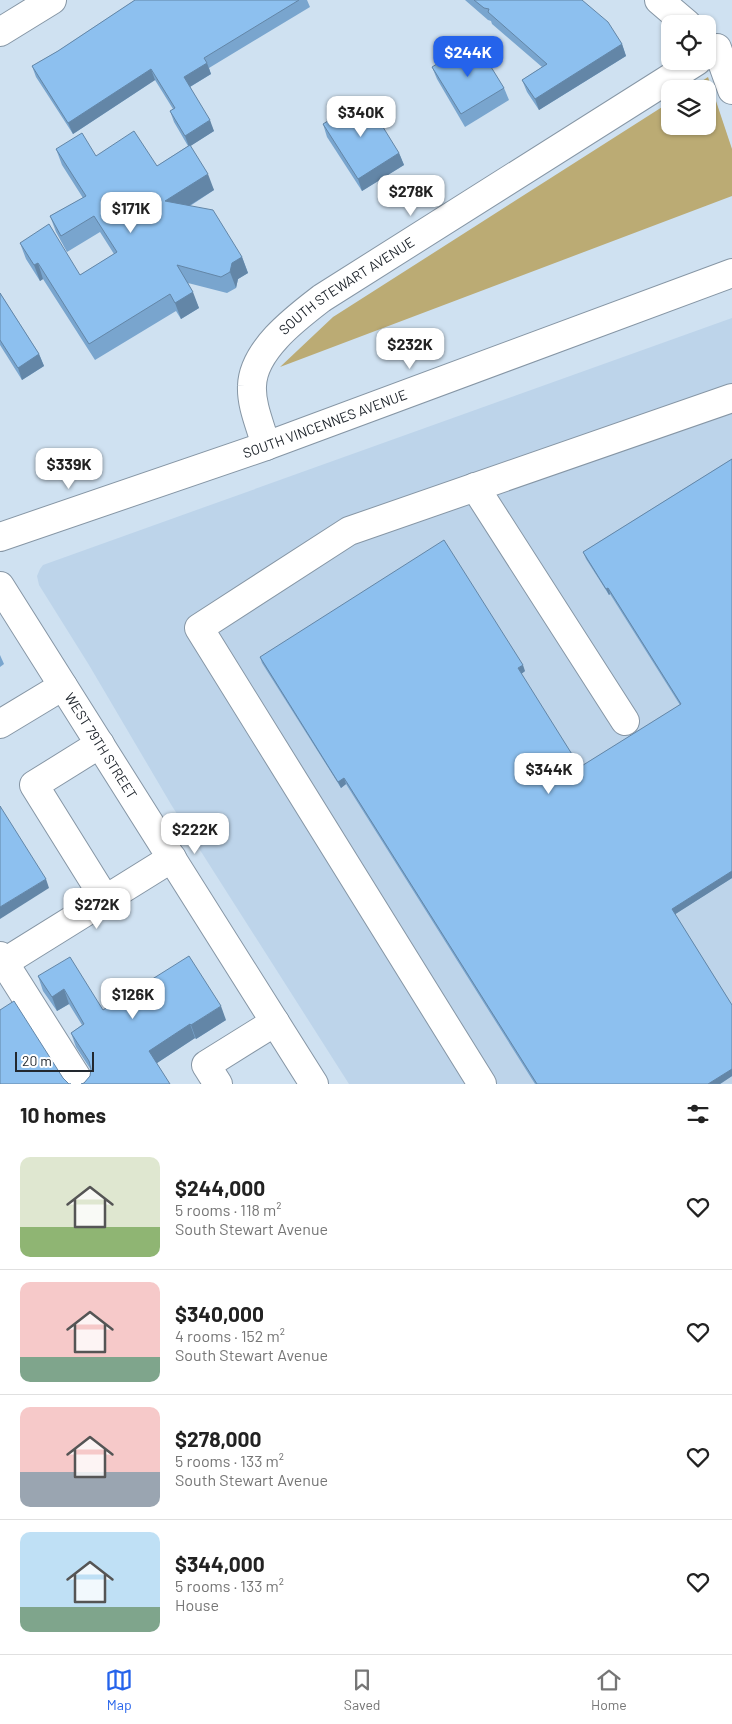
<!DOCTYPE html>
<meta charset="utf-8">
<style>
:root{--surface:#fff;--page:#f2f2f2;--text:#222;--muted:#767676;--line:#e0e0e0;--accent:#2563eb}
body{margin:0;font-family:Barlow,sans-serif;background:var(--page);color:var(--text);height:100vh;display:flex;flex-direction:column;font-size:19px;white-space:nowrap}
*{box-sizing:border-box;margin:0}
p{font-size:16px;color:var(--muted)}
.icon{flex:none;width:28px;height:28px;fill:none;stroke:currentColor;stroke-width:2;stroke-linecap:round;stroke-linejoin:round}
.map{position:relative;height:1084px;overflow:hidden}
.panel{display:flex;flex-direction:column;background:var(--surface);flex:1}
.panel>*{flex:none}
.buttons{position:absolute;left:661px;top:15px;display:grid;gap:10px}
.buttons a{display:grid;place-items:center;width:55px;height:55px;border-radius:10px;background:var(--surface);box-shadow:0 1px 4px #0004;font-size:25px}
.scale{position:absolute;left:15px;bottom:12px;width:79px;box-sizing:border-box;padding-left:5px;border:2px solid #22282f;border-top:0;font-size:14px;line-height:18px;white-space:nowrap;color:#22282f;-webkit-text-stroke:4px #fff;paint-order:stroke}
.price{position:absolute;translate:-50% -42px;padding:0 11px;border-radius:10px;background:#fff;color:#222;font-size:16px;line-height:32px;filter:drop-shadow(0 1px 2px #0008)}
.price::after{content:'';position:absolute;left:50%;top:30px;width:15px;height:11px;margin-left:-8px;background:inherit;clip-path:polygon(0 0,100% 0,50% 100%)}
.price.current{background:var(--accent);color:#fff}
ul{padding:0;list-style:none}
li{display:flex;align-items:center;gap:15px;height:125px;padding:0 20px}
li+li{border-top:1px solid var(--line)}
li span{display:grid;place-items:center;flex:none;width:140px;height:100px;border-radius:10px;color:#555}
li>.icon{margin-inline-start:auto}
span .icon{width:60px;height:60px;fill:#fffc;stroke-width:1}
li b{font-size:21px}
h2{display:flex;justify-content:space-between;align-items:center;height:60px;padding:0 20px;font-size:21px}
.tab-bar{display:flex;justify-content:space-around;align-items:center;height:70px;border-top:1px solid var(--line);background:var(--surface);font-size:14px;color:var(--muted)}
.tab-bar a{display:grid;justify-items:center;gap:2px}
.tab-bar .current{color:var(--accent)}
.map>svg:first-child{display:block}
</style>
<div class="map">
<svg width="732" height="1084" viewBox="0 0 732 1084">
<rect width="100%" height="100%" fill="#cfe1f1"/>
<!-- built -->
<polygon fill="#bdd4ea" points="732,318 732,1084 349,1084 172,806 89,665 39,585 37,576 40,569 43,565"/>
<!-- green -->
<polygon fill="#bbab74" points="708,77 732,149 732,196 280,367 333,317 670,102 670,126 708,126 708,89 690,89"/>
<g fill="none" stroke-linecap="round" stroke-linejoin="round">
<!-- minor casing -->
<g stroke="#8696a5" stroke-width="30">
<g id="minor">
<polyline points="659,0 687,24"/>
<polyline points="0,32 52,0"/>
<polyline points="717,48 732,90"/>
<path id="s1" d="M266,446c-5,-19 -15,-40 -14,-60 1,-36 44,-68 70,-88l375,-237"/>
<polyline points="475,487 625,721"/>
<polyline points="0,724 63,686"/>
<polyline points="100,744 34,785 105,899"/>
<polyline points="0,956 81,1084"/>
<polyline points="0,965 172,858"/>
<polyline points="218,1084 206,1065 275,1022"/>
<polyline points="482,1084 199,628 349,531 732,398"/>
</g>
</g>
<!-- major casing -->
<g stroke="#8696a5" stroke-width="30">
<g id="major">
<path id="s2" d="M0,537l266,-91 466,-173"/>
<path id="s3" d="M0,586l314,498"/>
</g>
</g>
<!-- minor -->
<use href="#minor" stroke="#fff" stroke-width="28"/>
<!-- major -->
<use href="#major" stroke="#fff" stroke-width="28"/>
</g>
<!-- wall -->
<g fill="#79a5ce">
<polygon points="135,0 307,0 310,7 209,68 211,74 190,87 214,131 190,146 214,190 190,206 242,257 248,273 238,279 236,288 227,293 188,283 199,308 181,319 176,311 95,360 43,279 40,281 26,259 20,243 80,275 114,254 100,232 67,252 56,232 50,216 83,198 62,165 56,149 96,156 157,166 188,146 174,122 170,111 173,109 155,80 73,134 36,77 32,66 58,51"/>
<polygon points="465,0 582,0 622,44 626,56 539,110 527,92 522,80 542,67 492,24 491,21 488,20"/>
<polygon points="432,67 504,88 509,100 465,127 437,79"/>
<polygon points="323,124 399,153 404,165 362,191 327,137"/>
<polygon points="0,293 39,354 44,366 22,380 0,345"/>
<polygon points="732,459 732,878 675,914 732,1005 732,1076 720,1084 535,1084 346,784 341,788 262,663 260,657 525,671 521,674 580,767 680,705 610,594 609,595 586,559 583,552"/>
<polygon points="0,655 4,664 0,667"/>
<polygon points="38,976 103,1010 226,1020 196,1039 195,1038 157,1063 84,1083 90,1076 91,1070 76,1047 71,1033 82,1025 69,1004 57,1011 43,991"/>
</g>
<!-- shaded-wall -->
<g fill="#6386a7">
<polygon points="622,44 626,56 539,110 535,99"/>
<polygon points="207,63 211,74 188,88 184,77"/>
<polygon points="151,69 155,80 73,134 68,123"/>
<polygon points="210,120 214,131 189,147 185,136"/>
<polygon points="399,153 404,165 362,191 358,179"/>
<polygon points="208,174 214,190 171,217 165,201"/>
<polygon points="242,257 248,273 238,279 236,288 230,272 232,263"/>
<polygon points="38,263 43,279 40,281 34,265"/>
<polygon points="193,292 199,308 181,319 175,303"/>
<polygon points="39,354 44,366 22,380 18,368"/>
<polygon points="608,588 610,594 609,595 606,589"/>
<polygon points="523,665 525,671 520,675 518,668"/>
<polygon points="344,778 346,784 341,788 338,782"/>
<polygon points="732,871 732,878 674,915 672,909"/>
<polygon points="46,879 49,888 0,919 0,907"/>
<polygon points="64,989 69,1004 57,1011 52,997"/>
<polygon points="221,1006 226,1020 196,1039 191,1025"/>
<polygon points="190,1024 195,1038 154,1065 149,1051"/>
<polygon points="732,1069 732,1076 720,1084 708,1084"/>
</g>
<!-- building -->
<g fill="#8dc0ef" stroke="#6386a7">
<polygon points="135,0 299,0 204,58 207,63 184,77 210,120 185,136 170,111 175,108 151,69 68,123 32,66 58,51"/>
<polygon points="474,0 582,0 608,22 622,44 535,99 522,80 547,64 488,12 489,9 484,8"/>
<polygon points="475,41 504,88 461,114 432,67"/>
<polygon points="365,98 399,153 358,179 323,124"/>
<polygon points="134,131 157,166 190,145 208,174 165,201 213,210 242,257 232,263 230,272 221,277 177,265 193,292 175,303 170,294 89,344 38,263 34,265 20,243 49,224 80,275 117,252 94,216 61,236 50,216 86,196 56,149 82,133 96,156"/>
<polygon points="0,293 39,354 18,368 0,340"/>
<polygon points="732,459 732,871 672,909 732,1005 732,1069 708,1084 537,1084 344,778 338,782 260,657 444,540 523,665 518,668 580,767 681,704 608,588 606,589 583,552"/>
<polygon points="0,806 46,879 0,907"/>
<polygon points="189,956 221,1006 191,1025 190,1024 149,1051 170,1084 81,1084 84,1083 90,1076 91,1069 89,1061 71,1033 84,1024 64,989 52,997 38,976 70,957 103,1010"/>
<polygon points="14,1001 63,1078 69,1084 71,1084 0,1084 0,1010"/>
</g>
<g text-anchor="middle" stroke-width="4.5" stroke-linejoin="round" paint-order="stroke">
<!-- street labels -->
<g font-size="14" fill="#22282f" stroke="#fff">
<text dy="5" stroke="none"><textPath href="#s1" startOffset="205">SOUTH STEWART AVENUE</textPath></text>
<text dy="5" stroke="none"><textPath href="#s2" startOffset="344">SOUTH VINCENNES AVENUE</textPath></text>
<text dy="5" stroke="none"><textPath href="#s3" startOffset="189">WEST 79TH STREET</textPath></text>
</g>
</g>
</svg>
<div class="buttons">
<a><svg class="icon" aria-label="locate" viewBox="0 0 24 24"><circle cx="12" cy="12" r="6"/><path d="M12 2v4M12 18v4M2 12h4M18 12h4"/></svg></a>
<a><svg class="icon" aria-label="layers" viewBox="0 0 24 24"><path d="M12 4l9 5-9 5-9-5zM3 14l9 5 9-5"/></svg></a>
</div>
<div class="scale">20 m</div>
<b class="price current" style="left:468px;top:78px">$244K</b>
<b class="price" style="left:361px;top:138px">$340K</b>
<b class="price" style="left:411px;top:217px">$278K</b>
<b class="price" style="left:131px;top:234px">$171K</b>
<b class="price" style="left:410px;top:370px">$232K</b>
<b class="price" style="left:69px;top:490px">$339K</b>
<b class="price" style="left:549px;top:795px">$344K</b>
<b class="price" style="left:195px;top:855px">$222K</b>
<b class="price" style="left:97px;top:930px">$272K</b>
<b class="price" style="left:133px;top:1020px">$126K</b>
</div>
<section class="panel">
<h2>10 homes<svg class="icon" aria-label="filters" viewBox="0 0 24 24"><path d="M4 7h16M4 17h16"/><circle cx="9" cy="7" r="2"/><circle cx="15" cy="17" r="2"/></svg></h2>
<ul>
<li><span style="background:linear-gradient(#dfe7d0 70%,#8fb573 0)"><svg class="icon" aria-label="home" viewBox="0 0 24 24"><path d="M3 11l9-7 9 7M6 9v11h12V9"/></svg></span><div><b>$244,000</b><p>5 rooms · 118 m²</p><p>South Stewart Avenue</p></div><svg class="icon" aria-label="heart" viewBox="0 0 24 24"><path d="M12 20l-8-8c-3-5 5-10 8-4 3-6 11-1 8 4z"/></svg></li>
<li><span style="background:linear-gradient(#f6c9c9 75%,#7fa58c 0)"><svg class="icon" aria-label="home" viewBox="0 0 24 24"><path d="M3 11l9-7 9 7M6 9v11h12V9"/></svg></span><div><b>$340,000</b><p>4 rooms · 152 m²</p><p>South Stewart Avenue</p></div><svg class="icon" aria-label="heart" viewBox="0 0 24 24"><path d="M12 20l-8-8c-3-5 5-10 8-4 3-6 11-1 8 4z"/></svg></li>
<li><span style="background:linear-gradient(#f6c9c9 65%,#9aa5b1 0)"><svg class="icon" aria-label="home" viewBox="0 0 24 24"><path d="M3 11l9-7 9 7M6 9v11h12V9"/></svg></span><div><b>$278,000</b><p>5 rooms · 133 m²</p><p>South Stewart Avenue</p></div><svg class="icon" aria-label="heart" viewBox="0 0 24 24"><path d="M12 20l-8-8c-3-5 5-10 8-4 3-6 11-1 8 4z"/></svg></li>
<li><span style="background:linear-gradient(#bfe0f5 75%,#7fa58c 0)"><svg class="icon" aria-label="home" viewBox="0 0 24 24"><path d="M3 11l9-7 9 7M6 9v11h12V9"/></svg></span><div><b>$344,000</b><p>5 rooms · 133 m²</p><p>House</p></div><svg class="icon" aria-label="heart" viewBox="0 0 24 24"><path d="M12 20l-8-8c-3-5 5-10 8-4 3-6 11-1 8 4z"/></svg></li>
</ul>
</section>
<nav class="tab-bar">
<a class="current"><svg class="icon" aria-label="map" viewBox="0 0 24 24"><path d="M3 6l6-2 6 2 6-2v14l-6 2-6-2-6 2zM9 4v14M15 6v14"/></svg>Map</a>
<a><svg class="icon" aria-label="saved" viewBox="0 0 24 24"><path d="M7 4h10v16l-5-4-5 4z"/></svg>Saved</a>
<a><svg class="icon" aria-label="home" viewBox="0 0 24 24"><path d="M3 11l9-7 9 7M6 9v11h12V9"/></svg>Home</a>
</nav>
